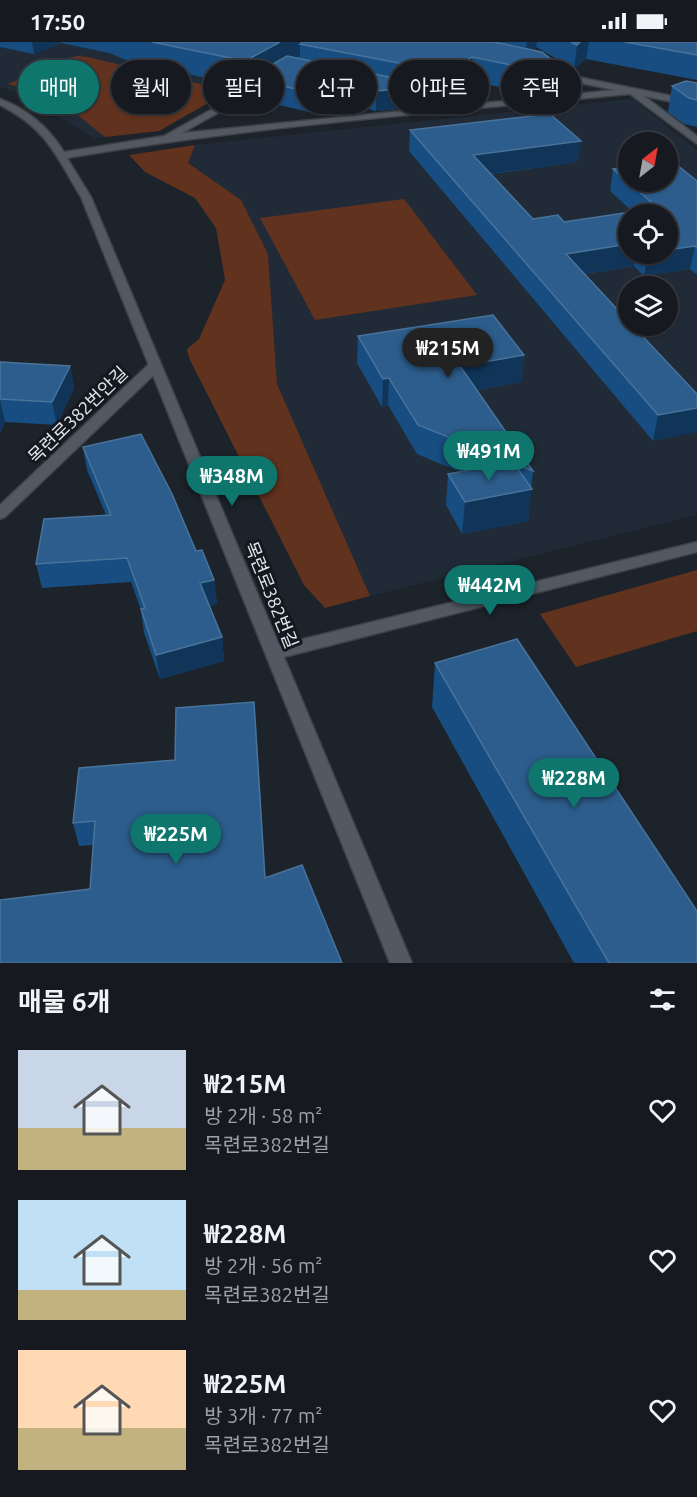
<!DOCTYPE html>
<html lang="ko">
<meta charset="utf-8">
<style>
:root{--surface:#161a20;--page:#23272d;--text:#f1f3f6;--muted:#9ea1a5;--line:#35383e;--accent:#0f766e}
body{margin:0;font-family:Ubuntu,"Noto Sans KR",sans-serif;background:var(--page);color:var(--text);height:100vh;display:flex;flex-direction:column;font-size:22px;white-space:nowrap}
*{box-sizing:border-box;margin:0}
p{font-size:20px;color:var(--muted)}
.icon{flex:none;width:33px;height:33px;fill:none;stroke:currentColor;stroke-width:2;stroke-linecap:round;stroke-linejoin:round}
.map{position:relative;height:921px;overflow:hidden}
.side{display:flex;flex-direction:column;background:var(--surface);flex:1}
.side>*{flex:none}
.guide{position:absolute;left:18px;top:18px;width:662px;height:54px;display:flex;gap:12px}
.needle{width:39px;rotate:31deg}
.tools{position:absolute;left:618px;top:90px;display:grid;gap:12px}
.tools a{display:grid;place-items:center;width:60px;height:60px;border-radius:50%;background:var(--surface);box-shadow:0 2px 4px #0004,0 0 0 2px var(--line);font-size:30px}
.price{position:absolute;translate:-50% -51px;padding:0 14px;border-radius:21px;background:var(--accent);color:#fff;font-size:20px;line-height:39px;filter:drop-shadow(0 2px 3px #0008)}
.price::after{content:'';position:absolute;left:50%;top:36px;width:18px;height:14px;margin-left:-9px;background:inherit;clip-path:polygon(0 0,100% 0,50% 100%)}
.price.active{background:#222;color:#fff}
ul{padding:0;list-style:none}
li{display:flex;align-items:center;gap:18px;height:150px;padding:0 18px}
li span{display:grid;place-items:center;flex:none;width:168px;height:120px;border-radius:0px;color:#555}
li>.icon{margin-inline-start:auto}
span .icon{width:72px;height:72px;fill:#fffc;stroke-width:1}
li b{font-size:26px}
h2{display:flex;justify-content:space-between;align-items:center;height:72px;padding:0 18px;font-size:26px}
.pill{padding:0 21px;border-radius:27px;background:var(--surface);box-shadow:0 2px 4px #0004,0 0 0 2px var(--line);font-size:21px;line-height:54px}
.pill.active{background:var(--accent);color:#fff}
.status{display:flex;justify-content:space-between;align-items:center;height:42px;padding:0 30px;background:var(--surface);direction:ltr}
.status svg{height:16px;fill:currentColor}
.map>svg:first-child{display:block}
</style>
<div class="status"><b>17:50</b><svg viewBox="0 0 49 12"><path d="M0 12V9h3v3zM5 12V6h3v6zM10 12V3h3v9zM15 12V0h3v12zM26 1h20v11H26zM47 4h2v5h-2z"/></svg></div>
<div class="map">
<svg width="697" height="921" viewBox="0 0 697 921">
<rect width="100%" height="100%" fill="#1d232a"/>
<!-- built -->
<g fill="#212b37" fill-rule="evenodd">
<polygon points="0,0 315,0 159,89 94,96 24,53 0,45"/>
<path d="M633,57l64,51v365l-327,81 -93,-212 -9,-130 -81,-91 8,-18zM628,100h40v40h-40zM628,172h40v40h-40zM628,244h40v40h-40z"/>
</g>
<!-- green -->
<g fill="#61321e">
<polygon points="78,14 88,15 229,49 159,89 105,95 55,55 8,42 68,16"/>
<polygon points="195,103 188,121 241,158 268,212 277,342 370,554 325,566 304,543 189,316 187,307 199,297 225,238 216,186 195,156 145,130 129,113"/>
<polygon points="404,157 477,253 315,278 260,176"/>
<polygon points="697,528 697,589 576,625 540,572"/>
</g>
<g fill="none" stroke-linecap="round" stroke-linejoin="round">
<!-- service casing -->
<g stroke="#3c4146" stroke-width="3">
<polygon id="service" points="155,320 161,324 160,327 5,475 0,477 0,463 150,321"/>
</g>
<!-- minor casing -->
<g stroke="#3c4146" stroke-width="3">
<path id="minor" d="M543,28l154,31v6l-53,-11 53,40v8l-67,-50c-188,18 -377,32 -563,64l24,39 188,448 418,-103v10l-413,105 128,306h-22l-309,-766c-26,-43 -34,-68 -81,-92v-6c28,10 49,29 64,53l100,-16 104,-58 4,3 -1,2 -89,50 433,-43 -75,-15v-4z"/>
</g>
<!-- service -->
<use href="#service" fill="#525962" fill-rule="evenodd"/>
<!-- minor -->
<use href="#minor" fill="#525962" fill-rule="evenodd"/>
</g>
<!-- wall -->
<g fill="#174d80" fill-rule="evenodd">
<polygon points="0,0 697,0 697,38 586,17 574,27 536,5 534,8 560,51 538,53 471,39 444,58 433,53 432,64 376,69 352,63 335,73 326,74 253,57 252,41 246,45 126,18 109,11 61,1 34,12 0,5"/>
<polygon points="697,41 697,85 684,82 668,70 672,44"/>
<path d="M410,88l168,32 -87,12 42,45 31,3 69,-10 -23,-21 3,-22 84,12v94l-7,-6 -46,7 -10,-10 -49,8 112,120 -44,47 -244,-290zM628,172l40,40h-40z"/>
<polygon points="358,294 524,313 521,340 477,348 533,429 528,479 462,492 446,463 448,432 460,430 417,412 388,363 382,365 357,321"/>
<polygon points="0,320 70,324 74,346 57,383 5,380 0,391"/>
<polygon points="83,405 196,509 214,538 217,562 209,564 222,595 224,619 160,637 144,591 141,568 131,540 42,546 36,522 106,473 87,428"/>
<polygon points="435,621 697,921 574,921 432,665"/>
<polygon points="256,683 265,836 90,847 93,803 79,804 73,781 175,718"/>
</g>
<!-- shaded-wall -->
<g fill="#103559">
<polygon points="32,0 61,0 61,1 34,12"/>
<polygon points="280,0 324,0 300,2 300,14 266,33 266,30 261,29 261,36 252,37 252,41 246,45 245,19"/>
<polygon points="527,0 537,0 536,5 525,22"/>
<polygon points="580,0 589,0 586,17 574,27 577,3"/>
<polygon points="472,15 471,39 444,58 445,33"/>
<polygon points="563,27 560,51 538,53 541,29"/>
<polygon points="352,43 352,63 335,73 326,74 326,54"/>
<polygon points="433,44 432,64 376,69 376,49"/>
<polygon points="581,99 578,120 472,134 473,113"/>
<polygon points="628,202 628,212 636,212 634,224 563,235 566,212"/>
<polygon points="695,204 690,227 644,234 648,212 668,212 668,208"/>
<polygon points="524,313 521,340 458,351 460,324"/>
<polygon points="70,324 74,346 57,383 52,360"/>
<polygon points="389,336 388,363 382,365 383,337"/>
<polygon points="0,358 5,380 0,391"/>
<polygon points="697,366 697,390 653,399 658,373"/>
<polygon points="532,447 528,479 462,492 465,460"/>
<polygon points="214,538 217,562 203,566 200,541"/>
<polygon points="222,595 224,619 160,637 156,613"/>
<polygon points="254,660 256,683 267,859 265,836"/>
</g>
<!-- building -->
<g fill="#2d5d8c" stroke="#49739b" stroke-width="1.5">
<polygon points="152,0 280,0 245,19"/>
<polygon points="303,0 494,0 542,10 563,27 541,29 472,15 445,33 435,28 300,2"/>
<polygon points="571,0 580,0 577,3"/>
<polygon points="625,0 697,0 697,13"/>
<polygon points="287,14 433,44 376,49 352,43 335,53 326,54 252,37 266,30 261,29"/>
<polygon points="686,39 697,41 697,58 689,56 672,44"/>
<polygon points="550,72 581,99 473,113 533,177 558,173 564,180 658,166 613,127 628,125 628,140 668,140 668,120 672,119 697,139 697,206 695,204 668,208 668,172 628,172 628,202 566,212 628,279 628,284 633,284 697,352 697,366 658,373 410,88"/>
<polygon points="493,273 524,313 460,324 533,429 515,422 513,420 510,420 418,383 389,336 383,337 358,294"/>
<polygon points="0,320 70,324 52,360 0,357"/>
<polygon points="141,392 172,452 196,509 202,508 214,538 200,541 222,595 156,613 141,567 145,566 127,516 36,522 44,477 111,473 83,405"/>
<polygon points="513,420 532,447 465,460 448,432"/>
<polygon points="517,597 697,869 697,921 609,921 435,621"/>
<polygon points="254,660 265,836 302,823 342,921 0,921 0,858 90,847 95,779 73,781 79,726 175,718 176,666"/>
</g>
<g text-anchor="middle" stroke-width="6" stroke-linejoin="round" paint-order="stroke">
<!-- street labels -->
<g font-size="18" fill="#e2e7ec" stroke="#141920">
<text transform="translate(78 373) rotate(-44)" y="6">목련로382번안길</text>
<text transform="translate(271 553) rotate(68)" y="6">목련로382번길</text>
</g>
</g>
</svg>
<div class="tools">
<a><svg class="needle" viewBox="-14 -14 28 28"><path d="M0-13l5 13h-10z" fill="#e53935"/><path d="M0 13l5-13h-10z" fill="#9ea1a5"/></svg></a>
<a><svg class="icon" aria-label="locate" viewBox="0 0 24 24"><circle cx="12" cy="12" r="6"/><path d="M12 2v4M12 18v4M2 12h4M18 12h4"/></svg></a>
<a><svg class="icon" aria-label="layers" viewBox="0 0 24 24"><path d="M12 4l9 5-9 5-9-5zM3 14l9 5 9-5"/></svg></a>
</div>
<b class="price active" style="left:448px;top:337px">₩215M</b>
<b class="price" style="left:489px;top:440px">₩491M</b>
<b class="price" style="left:232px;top:465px">₩348M</b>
<b class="price" style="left:490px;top:574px">₩442M</b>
<b class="price" style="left:574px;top:767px">₩228M</b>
<b class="price" style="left:176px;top:823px">₩225M</b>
<div class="guide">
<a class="pill active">매매</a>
<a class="pill">월세</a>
<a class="pill">필터</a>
<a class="pill">신규</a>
<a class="pill">아파트</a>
<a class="pill">주택</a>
</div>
</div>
<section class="side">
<h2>매물 6개<svg class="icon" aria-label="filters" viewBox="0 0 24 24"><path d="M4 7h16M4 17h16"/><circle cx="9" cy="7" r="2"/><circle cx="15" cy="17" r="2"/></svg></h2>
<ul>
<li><span style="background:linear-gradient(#c9d6e8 65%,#c2b280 0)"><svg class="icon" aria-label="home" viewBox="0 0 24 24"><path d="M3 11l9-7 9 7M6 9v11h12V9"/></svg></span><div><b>₩215M</b><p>방 2개 · 58 m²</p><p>목련로382번길</p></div><svg class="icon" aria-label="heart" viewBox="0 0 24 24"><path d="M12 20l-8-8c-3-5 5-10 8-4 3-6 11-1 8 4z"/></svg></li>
<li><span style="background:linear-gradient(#bfe0f5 75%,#c2b280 0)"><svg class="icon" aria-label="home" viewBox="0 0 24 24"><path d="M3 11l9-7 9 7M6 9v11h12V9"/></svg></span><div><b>₩228M</b><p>방 2개 · 56 m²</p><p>목련로382번길</p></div><svg class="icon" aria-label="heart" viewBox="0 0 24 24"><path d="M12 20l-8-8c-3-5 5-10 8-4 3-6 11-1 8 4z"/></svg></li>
<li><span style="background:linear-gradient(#ffd9b3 65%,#c2b280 0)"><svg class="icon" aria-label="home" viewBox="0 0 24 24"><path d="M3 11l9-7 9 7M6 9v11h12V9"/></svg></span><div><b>₩225M</b><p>방 3개 · 77 m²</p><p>목련로382번길</p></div><svg class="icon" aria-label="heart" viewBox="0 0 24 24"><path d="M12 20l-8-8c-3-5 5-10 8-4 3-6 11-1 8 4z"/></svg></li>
</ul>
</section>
